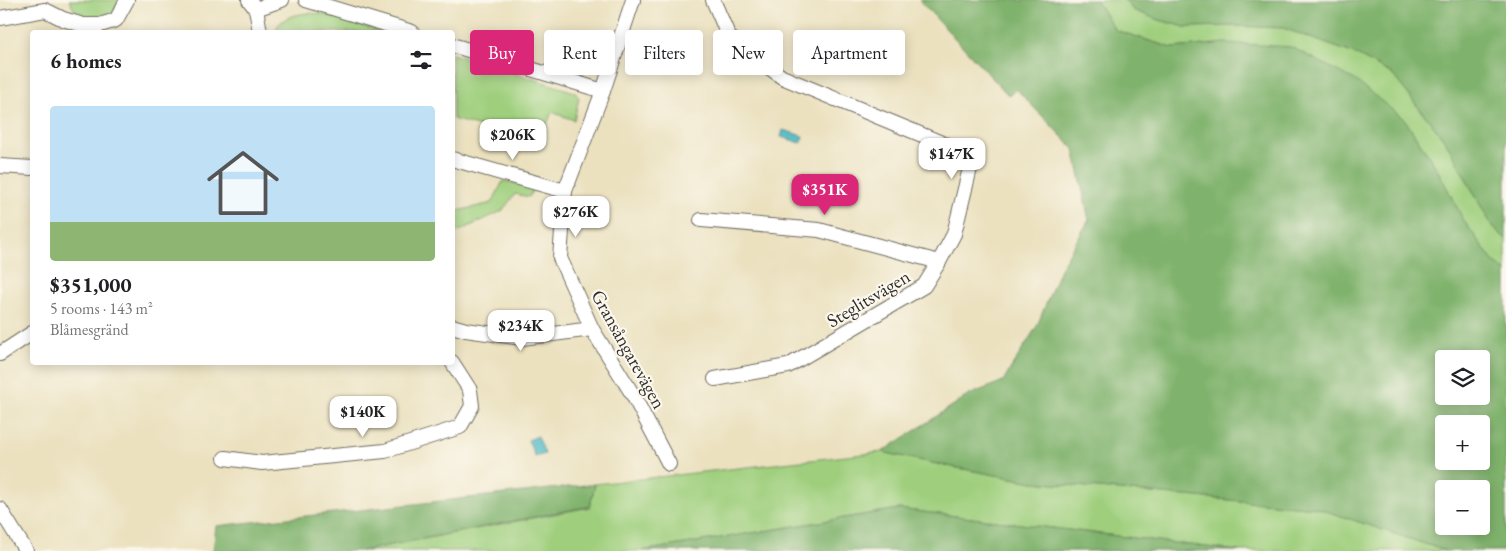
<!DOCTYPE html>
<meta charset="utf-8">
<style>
:root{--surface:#fff;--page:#f6f6f6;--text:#202124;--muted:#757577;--accent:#db2777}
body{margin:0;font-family:"EB Garamond",serif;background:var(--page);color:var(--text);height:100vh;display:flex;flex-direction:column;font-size:19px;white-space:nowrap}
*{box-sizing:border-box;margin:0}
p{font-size:16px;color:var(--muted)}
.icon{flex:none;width:28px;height:28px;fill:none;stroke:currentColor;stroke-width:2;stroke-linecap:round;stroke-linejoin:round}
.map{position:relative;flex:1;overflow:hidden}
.details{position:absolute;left:30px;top:30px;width:425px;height:335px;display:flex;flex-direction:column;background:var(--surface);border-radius:5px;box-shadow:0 2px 12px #0003}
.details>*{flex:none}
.guide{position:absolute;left:470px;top:30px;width:475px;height:45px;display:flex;gap:10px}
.tools{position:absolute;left:1435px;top:350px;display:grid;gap:10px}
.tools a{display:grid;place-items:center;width:55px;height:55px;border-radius:5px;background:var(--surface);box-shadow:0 2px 12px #0003;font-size:25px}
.price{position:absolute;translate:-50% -42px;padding:0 11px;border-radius:10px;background:#fff;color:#222;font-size:16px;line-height:32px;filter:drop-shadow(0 1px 2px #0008)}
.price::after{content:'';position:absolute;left:50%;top:30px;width:15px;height:11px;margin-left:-8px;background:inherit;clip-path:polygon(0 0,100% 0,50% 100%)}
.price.on{background:var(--accent);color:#fff}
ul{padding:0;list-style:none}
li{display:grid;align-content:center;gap:10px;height:265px;padding:0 20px}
li span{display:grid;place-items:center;height:155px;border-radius:5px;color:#555}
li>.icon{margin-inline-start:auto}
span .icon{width:90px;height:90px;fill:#fffc;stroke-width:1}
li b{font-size:21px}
h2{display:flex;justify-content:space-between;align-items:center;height:60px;padding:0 20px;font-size:21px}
.pill{padding:0 18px;border-radius:5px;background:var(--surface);box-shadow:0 2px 12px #0003;font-size:18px;line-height:45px}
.pill.on{background:var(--accent);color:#fff}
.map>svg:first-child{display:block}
</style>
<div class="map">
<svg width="1506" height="551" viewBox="0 0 1506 551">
<rect width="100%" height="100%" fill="#fbf7ec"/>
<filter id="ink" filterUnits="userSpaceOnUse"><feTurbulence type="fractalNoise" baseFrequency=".02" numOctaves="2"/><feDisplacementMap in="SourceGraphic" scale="10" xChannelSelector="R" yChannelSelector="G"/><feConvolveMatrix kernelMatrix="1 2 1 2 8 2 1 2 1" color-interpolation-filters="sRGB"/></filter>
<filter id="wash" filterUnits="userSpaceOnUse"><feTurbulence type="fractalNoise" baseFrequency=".0096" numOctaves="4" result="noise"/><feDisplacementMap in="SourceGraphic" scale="20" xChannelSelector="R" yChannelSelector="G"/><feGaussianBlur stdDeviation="1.12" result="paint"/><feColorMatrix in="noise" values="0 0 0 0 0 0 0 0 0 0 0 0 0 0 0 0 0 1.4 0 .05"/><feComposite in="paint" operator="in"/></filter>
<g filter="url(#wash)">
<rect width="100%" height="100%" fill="#ebe1bf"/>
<!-- green -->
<g fill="#9fcf7d" stroke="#657d54">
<polygon points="69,0 120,0 110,18 80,21"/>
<polygon points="1096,0 1125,0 1133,10 1159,20 1185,27 1235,26 1283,28 1355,54 1392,74 1446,142 1492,226 1506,239 1506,272 1492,260 1464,221 1437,169 1405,120 1226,43 1172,48 1115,30"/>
<path d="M309,13l16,1 58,18h-108c3,-14 21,-18 34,-19z"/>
<polygon points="452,54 575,92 579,98 574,120 552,112 539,144 453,119"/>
<polygon points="503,181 534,187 529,197 515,194 502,211 453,234 453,212 492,203"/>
<polygon points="882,452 937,464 1033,482 1317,508 1446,551 1239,551 899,509 641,551 361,551 590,507 595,484"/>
</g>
<!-- forest -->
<g fill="#7fb26c" stroke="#556e4c" fill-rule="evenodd">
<path d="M919,0h177l19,30 57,18 54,-5 65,4 64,33 50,40 32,49 27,52 28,39 14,12v279h-60l-129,-43 -284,-26 -96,-18 -55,-12 87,-57 34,-14 34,-55 23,-57 29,-49 -15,-71 -58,-60 -7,7zM1444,359h37v37h-37zM1444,424h37v37h-37zM1444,489h37v37h-37z"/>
<polygon points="1125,0 1506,0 1506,239 1492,226 1446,142 1392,74 1355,54 1283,28 1235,26 1185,27 1159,20 1133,10"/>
<polygon points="595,484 590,506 361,551 213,551 216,526"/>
<polygon points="899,509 1239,551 642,551"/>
</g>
<!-- water -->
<g fill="#4ab8c3" stroke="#3a7277">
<polygon points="783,130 803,136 801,143 781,137"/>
<polygon points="538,436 545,454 535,457 528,440"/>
</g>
</g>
<g filter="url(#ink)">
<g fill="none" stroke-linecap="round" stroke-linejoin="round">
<!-- street casing -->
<g stroke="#6e6b5f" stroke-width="16">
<g id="street">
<polyline points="249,0 256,9 260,32"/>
<polyline points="306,0 412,32"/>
<polyline points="633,0 603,91 565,191 560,258 592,329 633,395 669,464"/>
<polyline points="713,0 729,37 782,77 973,156 954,234 939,262 924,286 788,366 715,379"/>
<polyline points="256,9 282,0"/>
<polyline points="0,18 45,10 63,19 83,25 100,25 116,20 127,0"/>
<polyline points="452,45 603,91"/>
<polyline points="452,159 565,191"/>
<polyline points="0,166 32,168"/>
<polyline points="701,220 819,230 939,262"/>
<polyline points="452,326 466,330 522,338 592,329"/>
<polyline points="0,354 32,333"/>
<polyline points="225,458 262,463 385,451 460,427 472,406 470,390 452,362"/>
<polyline points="0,509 26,551"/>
</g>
</g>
<!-- street -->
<use href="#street" stroke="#fff" stroke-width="14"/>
</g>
</g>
<g text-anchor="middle" stroke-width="4.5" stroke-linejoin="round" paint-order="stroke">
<!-- street labels -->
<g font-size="19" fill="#2b2b2b" stroke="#fbf7ec">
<text transform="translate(868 298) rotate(-31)" y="7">Steglitsvägen</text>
<text transform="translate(629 349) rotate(61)" y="7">Gransångarevägen</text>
</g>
</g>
</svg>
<div class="tools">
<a><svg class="icon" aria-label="layers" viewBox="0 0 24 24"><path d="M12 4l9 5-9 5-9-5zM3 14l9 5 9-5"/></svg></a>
<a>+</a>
<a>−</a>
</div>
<b class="price" style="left:513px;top:161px">$206K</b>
<b class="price" style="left:952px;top:180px">$147K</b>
<b class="price on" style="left:825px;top:216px">$351K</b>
<b class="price" style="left:576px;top:238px">$276K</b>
<b class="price" style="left:521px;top:352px">$234K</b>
<b class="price" style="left:363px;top:438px">$140K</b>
<div class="guide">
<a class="pill on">Buy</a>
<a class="pill">Rent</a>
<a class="pill">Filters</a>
<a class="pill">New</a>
<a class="pill">Apartment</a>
</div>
<section class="details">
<h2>6 homes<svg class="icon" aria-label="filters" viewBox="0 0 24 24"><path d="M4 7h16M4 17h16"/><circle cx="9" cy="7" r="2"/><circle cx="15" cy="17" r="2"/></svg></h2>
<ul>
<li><span style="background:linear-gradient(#bfe0f5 75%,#8fb573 0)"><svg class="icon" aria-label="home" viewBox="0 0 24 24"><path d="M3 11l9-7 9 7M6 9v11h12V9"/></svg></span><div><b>$351,000</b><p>5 rooms · 143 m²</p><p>Blåmesgränd</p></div></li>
</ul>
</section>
</div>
